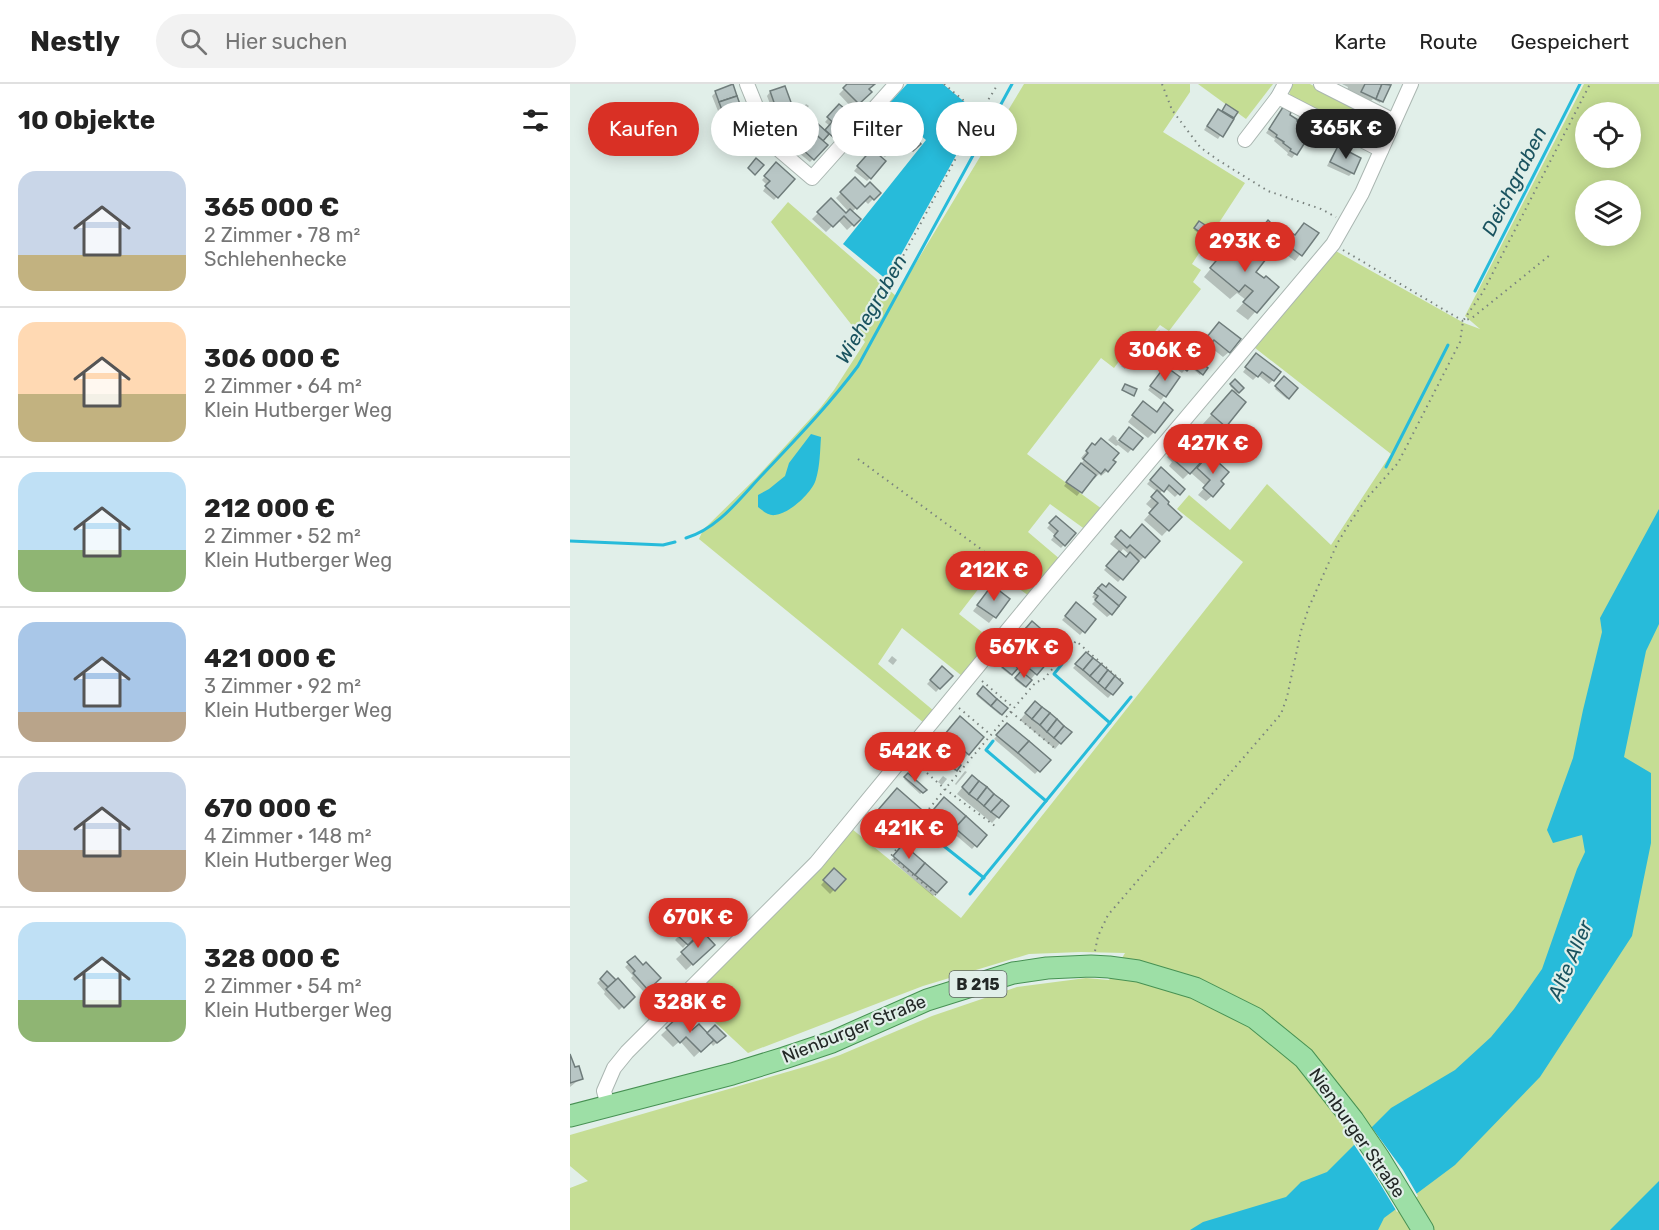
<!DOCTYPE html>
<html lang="de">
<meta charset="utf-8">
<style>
:root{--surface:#fff;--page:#f2f2f2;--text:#222;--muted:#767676;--line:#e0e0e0;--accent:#d93025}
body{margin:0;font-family:Rubik,sans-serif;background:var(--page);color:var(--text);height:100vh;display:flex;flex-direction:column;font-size:22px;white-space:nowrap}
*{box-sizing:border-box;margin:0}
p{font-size:20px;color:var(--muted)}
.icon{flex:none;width:33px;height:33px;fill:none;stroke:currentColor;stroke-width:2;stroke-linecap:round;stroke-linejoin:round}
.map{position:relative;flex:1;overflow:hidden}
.panel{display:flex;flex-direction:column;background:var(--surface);width:570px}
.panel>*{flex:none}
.banner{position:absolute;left:18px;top:18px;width:570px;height:54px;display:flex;gap:12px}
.fabs{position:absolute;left:1005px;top:18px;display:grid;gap:12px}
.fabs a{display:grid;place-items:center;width:66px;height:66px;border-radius:50%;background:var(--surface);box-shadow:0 3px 15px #0003;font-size:30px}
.price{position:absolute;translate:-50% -51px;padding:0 14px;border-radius:21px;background:var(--accent);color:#fff;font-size:20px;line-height:39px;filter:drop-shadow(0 2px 3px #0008)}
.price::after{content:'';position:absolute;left:50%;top:36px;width:18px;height:14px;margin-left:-9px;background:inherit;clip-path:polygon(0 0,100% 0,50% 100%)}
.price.current{background:#222;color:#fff}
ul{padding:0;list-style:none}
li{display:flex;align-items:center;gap:18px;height:150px;padding:0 18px}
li+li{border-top:2px solid var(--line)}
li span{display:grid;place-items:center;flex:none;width:168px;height:120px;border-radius:18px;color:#555}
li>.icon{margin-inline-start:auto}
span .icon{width:72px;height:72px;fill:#fffc;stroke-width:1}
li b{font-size:26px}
h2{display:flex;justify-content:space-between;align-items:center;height:72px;padding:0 18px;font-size:26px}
.tag{padding:0 21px;border-radius:27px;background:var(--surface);box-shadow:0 3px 15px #0003;font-size:21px;line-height:54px}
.tag.current{background:var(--accent);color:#fff}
header{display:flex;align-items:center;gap:36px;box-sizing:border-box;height:84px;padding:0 30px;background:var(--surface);border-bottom:2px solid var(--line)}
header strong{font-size:28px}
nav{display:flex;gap:33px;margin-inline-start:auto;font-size:21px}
.search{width:420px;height:54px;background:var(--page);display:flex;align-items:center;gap:15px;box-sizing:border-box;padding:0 21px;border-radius:33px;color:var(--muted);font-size:22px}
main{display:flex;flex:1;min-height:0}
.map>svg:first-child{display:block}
</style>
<header>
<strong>Nestly</strong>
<div class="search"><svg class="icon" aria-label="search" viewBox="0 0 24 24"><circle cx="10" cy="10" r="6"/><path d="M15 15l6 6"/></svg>Hier suchen</div>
<nav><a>Karte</a><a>Route</a><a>Gespeichert</a></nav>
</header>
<main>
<section class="panel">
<h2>10 Objekte<svg class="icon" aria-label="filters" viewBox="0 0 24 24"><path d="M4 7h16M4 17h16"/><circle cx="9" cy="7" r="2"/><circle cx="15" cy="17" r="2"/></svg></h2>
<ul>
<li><span style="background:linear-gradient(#c9d6e8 70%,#c2b280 0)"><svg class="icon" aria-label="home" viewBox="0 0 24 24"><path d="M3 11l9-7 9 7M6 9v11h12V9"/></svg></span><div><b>365 000 €</b><p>2 Zimmer · 78 m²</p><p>Schlehenhecke</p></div></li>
<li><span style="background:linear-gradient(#ffd9b3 60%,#c2b280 0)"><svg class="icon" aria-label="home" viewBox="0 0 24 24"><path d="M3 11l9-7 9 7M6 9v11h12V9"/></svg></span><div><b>306 000 €</b><p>2 Zimmer · 64 m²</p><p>Klein Hutberger Weg</p></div></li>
<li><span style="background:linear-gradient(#bfe0f5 65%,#8fb573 0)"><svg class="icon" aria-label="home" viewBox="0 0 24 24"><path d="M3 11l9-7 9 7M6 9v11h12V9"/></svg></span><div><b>212 000 €</b><p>2 Zimmer · 52 m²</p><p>Klein Hutberger Weg</p></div></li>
<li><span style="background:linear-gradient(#a9c7e8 75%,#b9a48a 0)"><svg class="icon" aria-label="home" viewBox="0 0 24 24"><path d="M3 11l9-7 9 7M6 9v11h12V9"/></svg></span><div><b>421 000 €</b><p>3 Zimmer · 92 m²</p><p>Klein Hutberger Weg</p></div></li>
<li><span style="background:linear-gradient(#c9d6e8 65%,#b9a48a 0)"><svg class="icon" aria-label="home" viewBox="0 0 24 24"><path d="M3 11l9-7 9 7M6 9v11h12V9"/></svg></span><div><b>670 000 €</b><p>4 Zimmer · 148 m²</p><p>Klein Hutberger Weg</p></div></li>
<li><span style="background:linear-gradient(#bfe0f5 65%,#8fb573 0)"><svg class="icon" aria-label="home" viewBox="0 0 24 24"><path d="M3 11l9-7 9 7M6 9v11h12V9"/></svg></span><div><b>328 000 €</b><p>2 Zimmer · 54 m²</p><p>Klein Hutberger Weg</p></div></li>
</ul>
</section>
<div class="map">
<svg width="1089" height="1146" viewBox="0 0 1089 1146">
<rect width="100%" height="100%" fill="#e1efe9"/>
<!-- green -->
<g fill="#c5dd94" fill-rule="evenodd">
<polygon points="454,0 620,0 620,8 593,48 675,99 622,180 631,186 623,198 631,205 599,247 590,241 575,260 566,255 544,284 531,274 457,370 532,425 516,446 480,420 458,448 491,476 459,512 423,486 389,530 422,556 392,592 332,544 308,580 364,627 354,639 129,455 133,446 186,394 251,323 264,306 295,258 201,138 218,118 326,212"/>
<polygon points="628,0 703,0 676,35"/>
<path d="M723,0h17l74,38c1,8 -1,14 -9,18l-85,-43 -1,-7z"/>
<path d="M1014,0h75v1146h-1089v-42l18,-7 -18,-15v-31l241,-70 29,-10 92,-39 85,-29 69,-9 23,2 16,-27 -44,-1 -52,2 -106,32 -175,67 -60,-56 164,-168 109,89 282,-356 -66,-53 12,-14 41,35 37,-46 64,61 60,-91 -141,-110 84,-94 130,73 16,6 -15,-13zM1016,28h44v46h-44zM1016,106h44v46h-44z"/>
</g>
<!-- water -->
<g fill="#27bbda">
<polygon points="337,0 373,0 409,30 317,196 273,160 356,56 317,22"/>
<path d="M241,350l10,3c-1,14 -1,29 -5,42 -3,13 -27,35 -41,36 -6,1 -12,-4 -17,-8v-12l11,-6 16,-13 4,-13z"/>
<polygon points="1089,425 1089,540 1076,567 1054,673 1081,689 1081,759 1062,852 970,993 885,1081 814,1134 808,1146 620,1146 633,1138 716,1113 731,1098 757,1088 821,1024 885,986 921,953 944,925 972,885 1007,785 1015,768 1012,751 983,759 977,746 1003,674 1013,626 1032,548 1030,534"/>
<polygon points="1089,1097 1089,1146 1040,1146"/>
</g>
<!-- pier -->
<polygon fill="#e1efe9" points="800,1041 833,1086 848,1112 827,1128 809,1098 783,1059"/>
<!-- shadow -->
<g fill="#0003" fill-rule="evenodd">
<polygon points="279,0 303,0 297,5 300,8 284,23 288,26 280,37 277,35 284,26 269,10"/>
<polygon points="772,0 816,0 819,1 810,19 803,15 801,17 777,6 778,3"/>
<polygon points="214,4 220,21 224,25 215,35 210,37 206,29 204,30 197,12 200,8"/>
<polygon points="146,8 169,22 166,26 150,32 142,12"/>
<polygon points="236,20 239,22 229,33 227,31"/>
<polygon points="269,22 278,29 265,43 260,42 255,38"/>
<polygon points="656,22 665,28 648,55 634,46 645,30 652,29"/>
<polygon points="713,25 725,70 722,74 717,71 718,69 704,57 705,55 696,49"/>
<polygon points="161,41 184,54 180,58 165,64 157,45"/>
<polygon points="247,41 261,54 257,50 251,57 256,61 240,78 229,69 244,51 241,48"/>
<polygon points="317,46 332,53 315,73 303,63"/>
<polygon points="339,51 349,60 341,68 331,58"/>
<polygon points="768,64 782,89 779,92 757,82 764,68"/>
<polygon points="298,70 300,94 297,97 284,87"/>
<polygon points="206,81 223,95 204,116 193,107 197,101 192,96"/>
<polygon points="285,95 295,105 309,109 298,120 294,116 282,128 289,135 277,146 268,136 256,148 242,135 261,116 276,131 279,128 266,114"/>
<polygon points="629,139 641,147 636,154 624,146"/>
<polygon points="719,149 724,153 746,150 725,177 707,164"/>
<polygon points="660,161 684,188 707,203 678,236 666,227 676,216 667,209 660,215 634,193"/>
<polygon points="643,245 659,268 653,273 638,261 626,276 636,284 630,291 622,284 625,280 622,278 612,289 596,277 605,266 621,272"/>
<polygon points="589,246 592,249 588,254 585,252"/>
<polygon points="683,275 703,296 699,300 688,291 683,296 673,288"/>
<polygon points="556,276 560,279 555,285 551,282"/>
<polygon points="591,288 608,294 591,316 578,306"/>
<polygon points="714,294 726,304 717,315 705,305"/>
<polygon points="665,297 672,304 666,311 654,342 649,347 641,341 637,346 632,341 664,306 660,302"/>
<polygon points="594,320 584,348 578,354 558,338 568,325 586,329"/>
<polygon points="556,349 571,354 558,369 548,361 546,362 538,356 543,351 547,354 546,355 549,358"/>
<polygon points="613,356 621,368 633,378 649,397 642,412 636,417 628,411 636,402 620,388 613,395 599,382 602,378 597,373"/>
<polygon points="517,367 537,387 531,392 529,390 524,395 522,393 507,412 494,402 514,376 511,374"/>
<polygon points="591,385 613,405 605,413 595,404 589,410 595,420 610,433 592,452 574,436 583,426 576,420 587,408 577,400"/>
<polygon points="486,434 504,450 491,464 481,456 485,451 477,444"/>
<path d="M551,448l23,25 -6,5 -1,-1 -19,21 -14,-12 16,-18 -10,-8zM553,465l7,6 -4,4 -6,-6z"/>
<polygon points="532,502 541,530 537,533 522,520 526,516 522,513"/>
<polygon points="422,503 438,515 419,539 403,527"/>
<polygon points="503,524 524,535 510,551 492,536"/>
<polygon points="462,539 476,551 470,558 456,546"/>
<polygon points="479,554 491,565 485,572 483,570 454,603 445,596 451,589 446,584 440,591 431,584 453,558 477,568 479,566 473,561"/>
<polygon points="516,570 551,599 538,614 503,584"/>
<polygon points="322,572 327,576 323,581 318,577"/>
<polygon points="372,584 381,592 366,608 357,600"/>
<polygon points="413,604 436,624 430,631 407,612"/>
<polygon points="459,625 490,659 485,665 450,636"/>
<polygon points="384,640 398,670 393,676 370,657"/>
<polygon points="437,641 478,676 465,690 424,655"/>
<polygon points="363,658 374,667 367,674 356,665"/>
<polygon points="379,672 389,681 385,687 373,678"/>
<polygon points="395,687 397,688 386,701 385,700"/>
<polygon points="338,691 355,706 350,710 334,695"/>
<polygon points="373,692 377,695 372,701 368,698"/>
<polygon points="396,699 437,722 422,739 387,710"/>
<polygon points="321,712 331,746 325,751 303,733"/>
<polygon points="374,715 415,751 402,765 361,730"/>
<polygon points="334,762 375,798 363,812 321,776"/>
<polygon points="264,786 274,795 260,810 251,801"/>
<polygon points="121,839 129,847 113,864 105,856"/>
<polygon points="133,850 143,861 116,886 106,875"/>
<polygon points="65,874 73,883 89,894 74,908 61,894 63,892 55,883"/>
<polygon points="37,889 63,913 49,926 34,910 35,908 27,899"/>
<polygon points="109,934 122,948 154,952 143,962 140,958 124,973 110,957 103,963 91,951"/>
<polygon points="0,974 4,985 11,994 0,1003"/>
</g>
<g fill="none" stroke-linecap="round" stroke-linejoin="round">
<!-- stream -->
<g stroke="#27bbda" stroke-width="3">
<polyline points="905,207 1010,0"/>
<polyline points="816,383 878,261"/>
<path d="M116,454c32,-9 55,-41 77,-64 33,-35 66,-69 95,-108l154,-282"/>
<polyline points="0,457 93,461 105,458"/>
<polyline points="492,580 484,590 540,639"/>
<polyline points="423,657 416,666 476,717"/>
<polyline points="360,730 350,743 414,794"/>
<polyline points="340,754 350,743"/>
<polyline points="400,810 561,613"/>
</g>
</g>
<!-- building -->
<g fill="#b8c6c5" stroke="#6f7c7b" stroke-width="1.5">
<polygon points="163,0 167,12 149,18 145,7"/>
<polygon points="277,0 305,0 299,5 302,8 289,20 273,4"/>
<polygon points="795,0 812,0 806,15 791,8"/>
<polygon points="812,0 821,1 813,18 806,15"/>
<polygon points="215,2 222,21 207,27 200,7"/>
<polygon points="167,12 171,23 153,29 149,18"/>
<polygon points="269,20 280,29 268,43 257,33"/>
<polygon points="656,20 668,28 664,34 652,27"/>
<polygon points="222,21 224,21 226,26 218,34 211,37 207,27"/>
<polygon points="713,23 721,28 720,31 728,36 727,37 741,49 727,71 720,67 721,65 713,59 714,58 706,53 707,51 699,45"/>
<polygon points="648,25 664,35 653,53 637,42"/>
<polygon points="178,33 186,55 168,61 160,40"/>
<polygon points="262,38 270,46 263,53 255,46"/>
<polygon points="247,39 259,50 253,57 241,46"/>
<polygon points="321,41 334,53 319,70 305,59"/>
<polygon points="339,48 351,60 343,67 332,56"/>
<polygon points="244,49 258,61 244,76 231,64"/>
<polygon points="768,62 791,74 784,90 760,78"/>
<polygon points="302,65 316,77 301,95 287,82"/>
<polygon points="186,74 194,81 185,91 178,84"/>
<polygon points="206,78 225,95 208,114 195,102 200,97 194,92"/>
<polygon points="285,93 295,103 300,98 311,109 304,116 300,112 287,125 270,108"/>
<polygon points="261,114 276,129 280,125 291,135 284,142 274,132 263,143 247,128"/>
<polygon points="698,136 704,142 695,152 689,147"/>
<polygon points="629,137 644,147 639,154 624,144"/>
<polygon points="734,139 749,149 732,172 712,157 719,147 725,151"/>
<polygon points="668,151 696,175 686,188 694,194 696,192 709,203 687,229 673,218 683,207 675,201 669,208 640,184"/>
<polygon points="649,238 671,255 660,269 644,256 630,274 624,269"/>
<polygon points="608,260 627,275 617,287 598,272"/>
<polygon points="686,269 711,288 704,297 692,288 688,293 675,283"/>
<polygon points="627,275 638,284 633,291 622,282"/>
<polygon points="595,282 610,293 596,313 580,302"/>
<polygon points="714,292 728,304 719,315 705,302"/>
<polygon points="665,295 674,304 669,309 660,300"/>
<polygon points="555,300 567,305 564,312 552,306"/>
<polygon points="662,306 676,318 656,343 641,330"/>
<polygon points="573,317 587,328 594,318 603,326 585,349 562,331"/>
<polygon points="559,343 573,354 563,366 549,356"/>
<polygon points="531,354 549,369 543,376 546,378 538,388 535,385 531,390 513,375 518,369 516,367 522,359 525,361"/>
<polygon points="613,354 626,365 623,368 633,376 620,390 603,375 607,371 602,367"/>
<polygon points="639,370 659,388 651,397 654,400 643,413 633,404 640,396 627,384"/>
<polygon points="511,379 526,391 512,409 496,398"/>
<polygon points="591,383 615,405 610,411 599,401 594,408 580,396"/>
<polygon points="587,406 599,418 598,420 612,433 599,447 579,429 588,419 581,413"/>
<polygon points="486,432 506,449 495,462 484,452 488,447 479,439"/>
<polygon points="572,440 590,457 575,474 560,461 557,464 545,453 551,446 560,454"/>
<polygon points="549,467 556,473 560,468 569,477 553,496 536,482"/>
<polygon points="539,499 556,513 549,522 528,504 532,500 536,503"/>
<polygon points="422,501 440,515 426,534 407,521"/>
<polygon points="528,504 549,522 542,531 525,516 528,512 524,509"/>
<polygon points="506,518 526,535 515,549 495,532"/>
<polygon points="462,537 478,551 472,557 456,544"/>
<polygon points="458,551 483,572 467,591 442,570"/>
<polygon points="479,552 493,565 487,572 473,559"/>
<polygon points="516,568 523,574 513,586 505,580"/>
<polygon points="523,574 531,580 520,592 513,586"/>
<polygon points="437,575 448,584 442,591 431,582"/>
<polygon points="531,580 538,586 528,599 520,592"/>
<polygon points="372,582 383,592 370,605 360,596"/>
<polygon points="538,586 545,592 535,605 528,599"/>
<polygon points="451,587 462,596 456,603 445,594"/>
<polygon points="545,592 553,599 543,611 535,605"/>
<polygon points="413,602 427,615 421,622 407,610"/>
<polygon points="427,615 438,624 432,631 421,622"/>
<polygon points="465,617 472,623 462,635 455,629"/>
<polygon points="472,623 480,629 470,641 462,635"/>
<polygon points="480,629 487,635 477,648 470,641"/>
<polygon points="390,632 414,653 399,671 375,650"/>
<polygon points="487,635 494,642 484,654 477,648"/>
<polygon points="437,639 459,657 448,669 426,651"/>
<polygon points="494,642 502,648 491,660 484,654"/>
<polygon points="363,656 376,667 370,673 356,663"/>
<polygon points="459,657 481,676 470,688 448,669"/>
<polygon points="379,670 391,681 387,687 374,676"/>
<polygon points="338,689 357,706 353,709 334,693"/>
<polygon points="402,691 409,697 399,710 392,703"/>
<polygon points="409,697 417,703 407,716 399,710"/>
<polygon points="417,703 424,710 414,722 407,716"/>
<polygon points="327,704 351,725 332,747 308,726"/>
<polygon points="424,710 432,716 421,728 414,722"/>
<polygon points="374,713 396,732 385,744 364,725"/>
<polygon points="432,716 439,722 429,734 421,728"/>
<polygon points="396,732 417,751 407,763 385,744"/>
<polygon points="333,760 355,779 345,791 323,772"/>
<polygon points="355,779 377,798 367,809 345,791"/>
<polygon points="264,784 276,795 265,807 253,796"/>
<polygon points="121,837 132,847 118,861 107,851"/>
<polygon points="133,848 145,861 123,881 111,868"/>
<polygon points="65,872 73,881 76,878 91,894 78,906 63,889 65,887 57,878"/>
<polygon points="37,887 46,896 38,903 30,895"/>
<polygon points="48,894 65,913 54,924 36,905"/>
<polygon points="109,932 122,946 129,940 144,956 131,968 116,953 110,959 96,944"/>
<polygon points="145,941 156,952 147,959 137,949"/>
<polygon points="0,970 5,983 9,982 13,995 0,999"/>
</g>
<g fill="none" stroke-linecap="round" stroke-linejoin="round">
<!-- street casing -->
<g stroke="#aab6b1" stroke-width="16">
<g id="street">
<polyline points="177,0 201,59 242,94 326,0"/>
<polyline points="751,0 824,37"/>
<polyline points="708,13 811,66"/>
<polyline points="675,56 708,13 715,0"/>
<polyline points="38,1022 34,1007 44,984 57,968 246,779 469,508 763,160 792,109 841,0"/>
</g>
</g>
<!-- primary casing -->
<g stroke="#479153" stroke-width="23">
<polyline id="primary" points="0,1032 162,990 214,974 262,958 357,916 443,889 477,884 521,882 539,883 568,887 625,904 685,934 734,974 783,1036 809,1074 853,1146"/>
</g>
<!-- path -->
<g stroke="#7a837f" stroke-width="2" stroke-dasharray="1.5 4.5" stroke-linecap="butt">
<polyline points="374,0 405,26 412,26 428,0"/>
<polyline points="592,0 602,26 630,63 648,76 698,107 751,125 766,133"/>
<polyline points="773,166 893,237 902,234 980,171"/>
<polyline points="319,198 412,26"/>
<polyline points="288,375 460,501"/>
<polyline points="455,544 491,576"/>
<polyline points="412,597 444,624"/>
<polyline points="389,624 421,651"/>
<polyline points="441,628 487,666"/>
<polyline points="348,681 375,705 425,742"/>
<polyline points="366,811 321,772 375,705 466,598 473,596 506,557 553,598"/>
<polyline points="525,867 528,852 538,831 711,630 717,613 731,547 739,523 768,458 781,437 797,414 828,379 890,258 893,237 913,208 1020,0"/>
</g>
<!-- street -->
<use href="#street" stroke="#fff" stroke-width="14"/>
<!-- primary -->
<use href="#primary" stroke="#9ddfa6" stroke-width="21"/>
</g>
<g text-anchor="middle" stroke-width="4.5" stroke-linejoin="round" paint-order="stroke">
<!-- shield labels -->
<rect fill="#e1efe9" stroke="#5c6460" stroke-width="1.5" x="379.5" y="887" width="57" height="26" rx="4.5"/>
<g font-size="16" font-weight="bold" fill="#232826">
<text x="408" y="906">B 215</text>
</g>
<!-- street labels -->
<g font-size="18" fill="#232826" stroke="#e1efe9">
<text transform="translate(284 945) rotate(-22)" y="6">Nienburger Straße</text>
<text transform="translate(787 1049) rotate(55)" y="6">Nienburger Straße</text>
</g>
<!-- water labels -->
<g font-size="20" font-style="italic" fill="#1a535f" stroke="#e1efe9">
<text transform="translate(944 97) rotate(-63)" y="7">Deichgraben</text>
<text transform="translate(301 225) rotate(-60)" y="7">Wiehegraben</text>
<text transform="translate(1000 876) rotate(-67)" y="7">Alte Aller</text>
</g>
</g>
</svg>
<div class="fabs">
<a><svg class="icon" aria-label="locate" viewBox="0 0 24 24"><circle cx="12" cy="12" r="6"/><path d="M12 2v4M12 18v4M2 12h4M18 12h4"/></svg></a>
<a><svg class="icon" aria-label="layers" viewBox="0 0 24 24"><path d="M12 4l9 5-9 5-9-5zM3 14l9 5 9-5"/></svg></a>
</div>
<b class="price current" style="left:776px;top:76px">365K €</b>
<b class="price" style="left:675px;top:189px">293K €</b>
<b class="price" style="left:595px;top:298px">306K €</b>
<b class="price" style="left:643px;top:391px">427K €</b>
<b class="price" style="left:424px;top:518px">212K €</b>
<b class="price" style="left:454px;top:595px">567K €</b>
<b class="price" style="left:345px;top:699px">542K €</b>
<b class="price" style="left:339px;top:776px">421K €</b>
<b class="price" style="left:128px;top:865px">670K €</b>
<b class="price" style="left:120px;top:950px">328K €</b>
<div class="banner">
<a class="tag current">Kaufen</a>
<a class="tag">Mieten</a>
<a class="tag">Filter</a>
<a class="tag">Neu</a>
</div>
</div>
</main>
